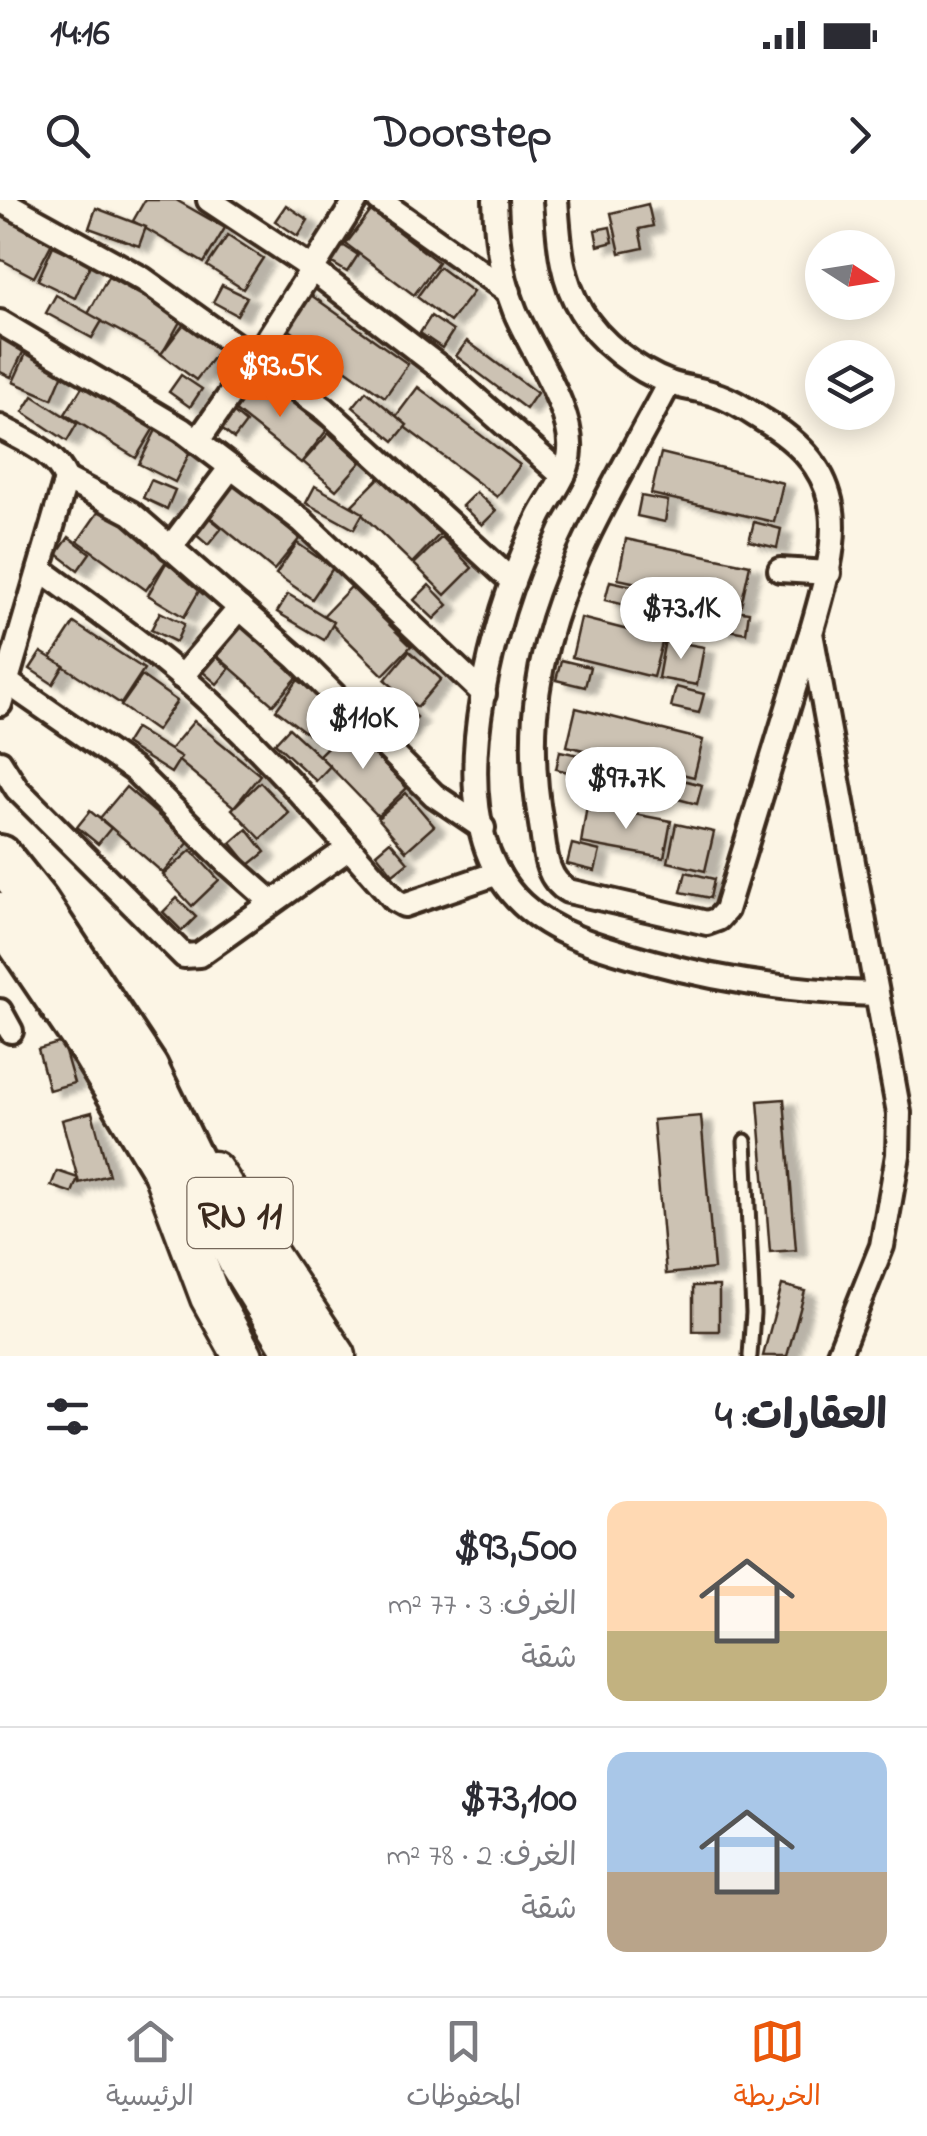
<!DOCTYPE html>
<html lang="ar">
<meta charset="utf-8">
<style>
:root{--surface:#fff;--page:#f7f7f7;--text:#2b2b33;--muted:#7c7c81;--line:#e1e1e2;--accent:#ea580c}
body{margin:0;font-family:"Indie Flower","Playpen Sans Arabic",sans-serif;background:var(--page);color:var(--text);direction:rtl;height:100vh;display:flex;flex-direction:column;font-size:38px;white-space:nowrap}
*{box-sizing:border-box;margin:0}
p{font-size:32px;color:var(--muted)}
.icon{flex:none;width:55px;height:55px;fill:none;stroke:currentColor;stroke-width:2;stroke-linecap:round;stroke-linejoin:round}
.map{position:relative;height:1156px;overflow:hidden;direction:ltr}
.side{display:flex;flex-direction:column;background:var(--surface);flex:1}
.side>*{flex:none}
.needle{width:65px;rotate:102deg}
.fabs{position:absolute;left:805px;top:30px;display:grid;gap:20px}
.fabs a{display:grid;place-items:center;width:90px;height:90px;border-radius:50%;background:var(--surface);box-shadow:0 5px 25px #0003;font-size:50px}
.price{position:absolute;translate:-50% -85px;padding:0 22px;border-radius:35px;background:#fff;color:#222;font-size:32px;line-height:65px;filter:drop-shadow(0 2px 5px #0008)}
.price::after{content:'';position:absolute;left:50%;top:60px;width:30px;height:22px;margin-left:-15px;background:inherit;clip-path:polygon(0 0,100% 0,50% 100%)}
.price.selected{background:var(--accent);color:#fff}
ul{padding:0;list-style:none}
li{display:flex;align-items:center;gap:30px;height:250px;padding:0 40px}
li+li{border-top:2px solid var(--line)}
li span{display:grid;place-items:center;flex:none;width:280px;height:200px;border-radius:20px;color:#555}
li>.icon{margin-inline-start:auto}
span .icon{width:120px;height:120px;fill:#fffc;stroke-width:1}
li b{font-size:42px}
h2{display:flex;justify-content:space-between;align-items:center;height:120px;padding:0 40px;font-size:42px}
.status{display:flex;justify-content:space-between;align-items:center;height:70px;padding:0 50px;background:var(--surface);direction:ltr}
.status svg{height:28px;fill:currentColor}
header{display:flex;justify-content:space-between;align-items:center;height:130px;padding:0 40px;background:var(--surface);font-size:45px;font-weight:700}
.dock{display:flex;justify-content:space-around;align-items:center;height:140px;border-top:2px solid var(--line);background:var(--surface);font-size:28px;color:var(--muted)}
.dock a{display:grid;justify-items:center;gap:5px}
.dock .selected{color:var(--accent)}
.map>svg:first-child{display:block}
</style>
<div class="status"><b>14:16</b><svg viewBox="0 0 49 12"><path d="M0 12V9h3v3zM5 12V6h3v6zM10 12V3h3v9zM15 12V0h3v12zM26 1h20v11H26zM47 4h2v5h-2z"/></svg></div>
<header><svg class="icon" aria-label="forward" viewBox="0 0 24 24"><path d="M9 5l7 7-7 7"/></svg>Doorstep<svg class="icon" aria-label="search" viewBox="0 0 24 24"><circle cx="10" cy="10" r="6"/><path d="M15 15l6 6"/></svg></header>
<div class="map">
<svg width="927" height="1156" viewBox="0 0 927 1156">
<defs>
<filter id="shadow"><feDropShadow dx="11" dy="6" stdDeviation="2.5" flood-color="#0004"/></filter>
</defs>
<rect width="100%" height="100%" fill="#fcf5e5"/>
<filter id="ink" filterUnits="userSpaceOnUse"><feTurbulence type="fractalNoise" baseFrequency=".01" numOctaves="2"/><feDisplacementMap in="SourceGraphic" scale="20" xChannelSelector="R" yChannelSelector="G"/><feConvolveMatrix kernelMatrix="1 2 1 2 8 2 1 2 1" color-interpolation-filters="sRGB"/></filter>
<g filter="url(#ink)">
<!-- building -->
<g fill="#ccc2b3" stroke="#3b2a1e" stroke-width="2.5" filter="url(#shadow)">
<polygon points="145,0 176,0 225,28 204,63 133,21"/>
<polygon points="648,4 653,26 639,29 643,48 620,53 611,13"/>
<polygon points="286,5 308,20 298,36 275,21"/>
<polygon points="96,8 146,27 139,46 89,28"/>
<polygon points="371,11 438,62 414,95 346,44"/>
<polygon points="0,12 53,41 34,77 0,59"/>
<polygon points="610,27 613,42 598,46 595,30"/>
<polygon points="228,35 263,58 243,89 207,66"/>
<polygon points="335,40 358,55 347,72 324,58"/>
<polygon points="53,46 91,63 75,98 38,80"/>
<polygon points="439,67 473,92 450,122 417,97"/>
<polygon points="108,77 182,118 162,154 88,114"/>
<polygon points="222,85 247,97 237,115 213,102"/>
<polygon points="301,88 408,164 385,197 278,122"/>
<polygon points="56,95 102,121 92,138 46,113"/>
<polygon points="431,116 453,131 442,148 420,133"/>
<polygon points="184,124 219,150 196,180 161,154"/>
<polygon points="0,126 29,140 11,177 0,172"/>
<polygon points="467,141 537,193 526,209 456,156"/>
<polygon points="29,147 67,164 52,199 13,182"/>
<polygon points="181,175 202,189 190,207 169,192"/>
<polygon points="258,176 327,230 301,263 233,209"/>
<polygon points="87,179 157,223 136,258 65,214"/>
<polygon points="418,187 520,265 497,297 394,219"/>
<polygon points="366,191 407,225 394,241 353,207"/>
<polygon points="33,196 77,224 67,241 23,212"/>
<polygon points="227,207 246,223 234,239 214,223"/>
<polygon points="156,230 192,248 175,282 139,264"/>
<polygon points="329,233 361,262 336,290 303,262"/>
<polygon points="661,253 783,283 774,322 651,294"/>
<polygon points="380,277 440,334 412,363 352,305"/>
<polygon points="151,280 175,290 167,309 143,298"/>
<polygon points="234,284 300,338 274,370 208,315"/>
<polygon points="315,286 363,313 354,329 306,303"/>
<polygon points="476,292 496,311 482,325 462,306"/>
<polygon points="641,296 668,301 665,322 637,316"/>
<polygon points="101,308 169,357 146,390 78,341"/>
<polygon points="201,311 222,328 208,345 187,327"/>
<polygon points="754,322 781,329 777,348 749,341"/>
<polygon points="69,337 90,353 78,370 57,354"/>
<polygon points="442,337 472,368 445,395 414,364"/>
<polygon points="626,339 750,365 741,405 618,379"/>
<polygon points="297,343 333,368 312,399 276,374"/>
<polygon points="166,363 203,384 184,417 148,395"/>
<polygon points="610,381 637,387 633,407 605,400"/>
<polygon points="429,385 448,405 434,419 414,400"/>
<polygon points="351,387 411,446 383,475 323,416"/>
<polygon points="288,394 334,422 324,440 277,412"/>
<polygon points="721,408 749,412 746,433 718,428"/>
<polygon points="160,412 184,424 176,442 151,430"/>
<polygon points="236,418 300,474 273,505 209,449"/>
<polygon points="581,418 663,439 653,477 572,457"/>
<polygon points="74,423 144,469 121,504 51,458"/>
<polygon points="665,440 704,447 697,485 658,478"/>
<polygon points="209,451 230,468 217,484 196,466"/>
<polygon points="409,451 441,479 417,507 385,480"/>
<polygon points="41,452 64,466 53,484 30,469"/>
<polygon points="561,460 590,467 585,487 556,480"/>
<polygon points="142,476 177,501 156,531 121,506"/>
<polygon points="298,480 330,504 308,534 276,510"/>
<polygon points="676,487 704,494 699,513 671,507"/>
<polygon points="398,499 417,517 404,532 384,513"/>
<polygon points="576,508 703,540 694,577 567,546"/>
<polygon points="194,521 260,575 234,607 168,552"/>
<polygon points="347,527 407,588 378,616 319,555"/>
<polygon points="135,528 181,557 171,573 125,544"/>
<polygon points="289,528 330,566 316,581 275,543"/>
<polygon points="560,551 588,557 584,576 556,569"/>
<polygon points="675,578 702,585 697,604 670,597"/>
<polygon points="260,582 289,613 261,639 232,609"/>
<polygon points="126,587 189,642 163,673 100,618"/>
<polygon points="406,593 434,626 406,651 378,618"/>
<polygon points="587,605 671,621 664,658 581,643"/>
<polygon points="90,611 111,628 98,644 77,627"/>
<polygon points="676,624 714,632 705,671 668,662"/>
<polygon points="247,629 265,652 249,665 231,643"/>
<polygon points="390,641 408,662 393,674 376,653"/>
<polygon points="572,644 600,651 595,671 567,664"/>
<polygon points="191,650 219,680 192,706 163,675"/>
<polygon points="686,672 714,679 710,698 681,692"/>
<polygon points="177,698 196,717 182,731 163,712"/>
<polygon points="62,842 74,883 49,890 38,849"/>
<polygon points="784,899 796,1050 770,1052 758,901"/>
<polygon points="92,912 109,975 79,983 62,920"/>
<polygon points="701,916 714,1069 666,1074 653,920"/>
<polygon points="57,971 78,978 72,993 51,986"/>
<polygon points="782,1085 805,1091 787,1156 763,1156"/>
<rect x="693" y="1086" width="26" height="45"/>
</g>
<g fill="none" stroke-linecap="round" stroke-linejoin="round">
<!-- lane casing -->
<g stroke="#3b2a1e" stroke-width="19">
<polyline id="lane" points="745,941 753,1113 750,1156"/>
</g>
<!-- street casing -->
<g stroke="#3b2a1e" stroke-width="30">
<g id="street">
<polyline points="0,0 143,79 325,209 513,382"/>
<polyline points="209,0 301,61 447,173 563,276"/>
<polyline points="379,0 509,92"/>
<path d="M495,0c1,36 6,77 20,111 16,39 58,98 55,139 -1,25 -20,46 -31,68 -14,30 -26,60 -36,92 -25,85 -55,225 19,294 35,33 86,45 131,58 73,20 148,30 224,32"/>
<path d="M556,0c3,38 4,78 25,111 18,31 55,59 89,72 14,5 30,6 44,11 20,6 37,19 54,29 90,57 68,123 43,210l88,480 -1,42 -16,91 -44,110"/>
<polyline points="0,122 182,230 302,321 484,494"/>
<path d="M669,183c-79,150 -160,261 -128,441 4,24 3,54 27,67l139,32 11,-4 8,-9 84,-274"/>
<path d="M0,227c25,14 55,25 66,52l-66,225"/>
<polyline points="197,242 255,159 356,0"/>
<polyline points="66,279 131,313 297,458 434,595 483,628"/>
<polyline points="170,348 231,267"/>
<path d="M40,369c58,43 118,84 170,133 67,62 125,130 185,198l9,5 94,-32"/>
<polyline points="780,370 829,373"/>
<polyline points="181,477 240,408"/>
<polyline points="7,482 134,570 229,664 272,702"/>
<polyline points="0,562 17,589 184,756 199,755 349,648"/>
<polyline points="0,811 11,831"/>
</g>
</g>
<!-- primary casing -->
<g stroke="#3b2a1e" stroke-width="45">
<g id="primary">
<polyline points="161,967 210,1097 243,1156"/>
<polyline points="213,971 336,1156"/>
</g>
</g>
<!-- highway casing -->
<g stroke="#3b2a1e" stroke-width="50">
<g id="highway">
<polyline points="0,657 36,702 146,868 241,1063 299,1156"/>
<polyline points="0,714 93,851 177,991"/>
</g>
</g>
<!-- lane -->
<use href="#lane" stroke="#fcf5e5" stroke-width="11"/>
<!-- street -->
<use href="#street" stroke="#fcf5e5" stroke-width="22"/>
<!-- primary -->
<use href="#primary" stroke="#fcf5e5" stroke-width="38"/>
<!-- highway -->
<use href="#highway" stroke="#fcf5e5" stroke-width="42"/>
</g>
</g>
<g text-anchor="middle" stroke-width="10" stroke-linejoin="round" paint-order="stroke">
<!-- shield labels -->
<rect fill="#fcf5e5" stroke="#75675a" stroke-width="2.5" x="187.5" y="978" width="105" height="70" rx="8"/>
<g font-size="40" font-weight="bold" fill="#3b2a1e">
<text x="240" y="1027">RN 11</text>
</g>
</g>
</svg>
<div class="fabs">
<a><svg class="needle" viewBox="-14 -14 28 28"><path d="M0-13l5 13h-10z" fill="#e53935"/><path d="M0 13l5-13h-10z" fill="#7c7c81"/></svg></a>
<a><svg class="icon" aria-label="layers" viewBox="0 0 24 24"><path d="M12 4l9 5-9 5-9-5zM3 14l9 5 9-5"/></svg></a>
</div>
<b class="price selected" style="left:280px;top:220px">$93.5K</b>
<b class="price" style="left:681px;top:462px">$73.1K</b>
<b class="price" style="left:363px;top:572px">$110K</b>
<b class="price" style="left:626px;top:632px">$97.7K</b>
</div>
<section class="side">
<h2>العقارات: 4<svg class="icon" aria-label="filters" viewBox="0 0 24 24"><path d="M4 7h16M4 17h16"/><circle cx="9" cy="7" r="2"/><circle cx="15" cy="17" r="2"/></svg></h2>
<ul>
<li><span style="background:linear-gradient(#ffd9b3 65%,#c2b280 0)"><svg class="icon" aria-label="home" viewBox="0 0 24 24"><path d="M3 11l9-7 9 7M6 9v11h12V9"/></svg></span><div><b>$93,500</b><p>الغرف: 3 · 77 m²</p><p>شقة</p></div></li>
<li><span style="background:linear-gradient(#a9c7e8 60%,#b9a48a 0)"><svg class="icon" aria-label="home" viewBox="0 0 24 24"><path d="M3 11l9-7 9 7M6 9v11h12V9"/></svg></span><div><b>$73,100</b><p>الغرف: 2 · 78 m²</p><p>شقة</p></div></li>
</ul>
</section>
<nav class="dock">
<a class="selected"><svg class="icon" aria-label="map" viewBox="0 0 24 24"><path d="M3 6l6-2 6 2 6-2v14l-6 2-6-2-6 2zM9 4v14M15 6v14"/></svg>الخريطة</a>
<a><svg class="icon" aria-label="saved" viewBox="0 0 24 24"><path d="M7 4h10v16l-5-4-5 4z"/></svg>المحفوظات</a>
<a><svg class="icon" aria-label="home" viewBox="0 0 24 24"><path d="M3 11l9-7 9 7M6 9v11h12V9"/></svg>الرئيسية</a>
</nav>
